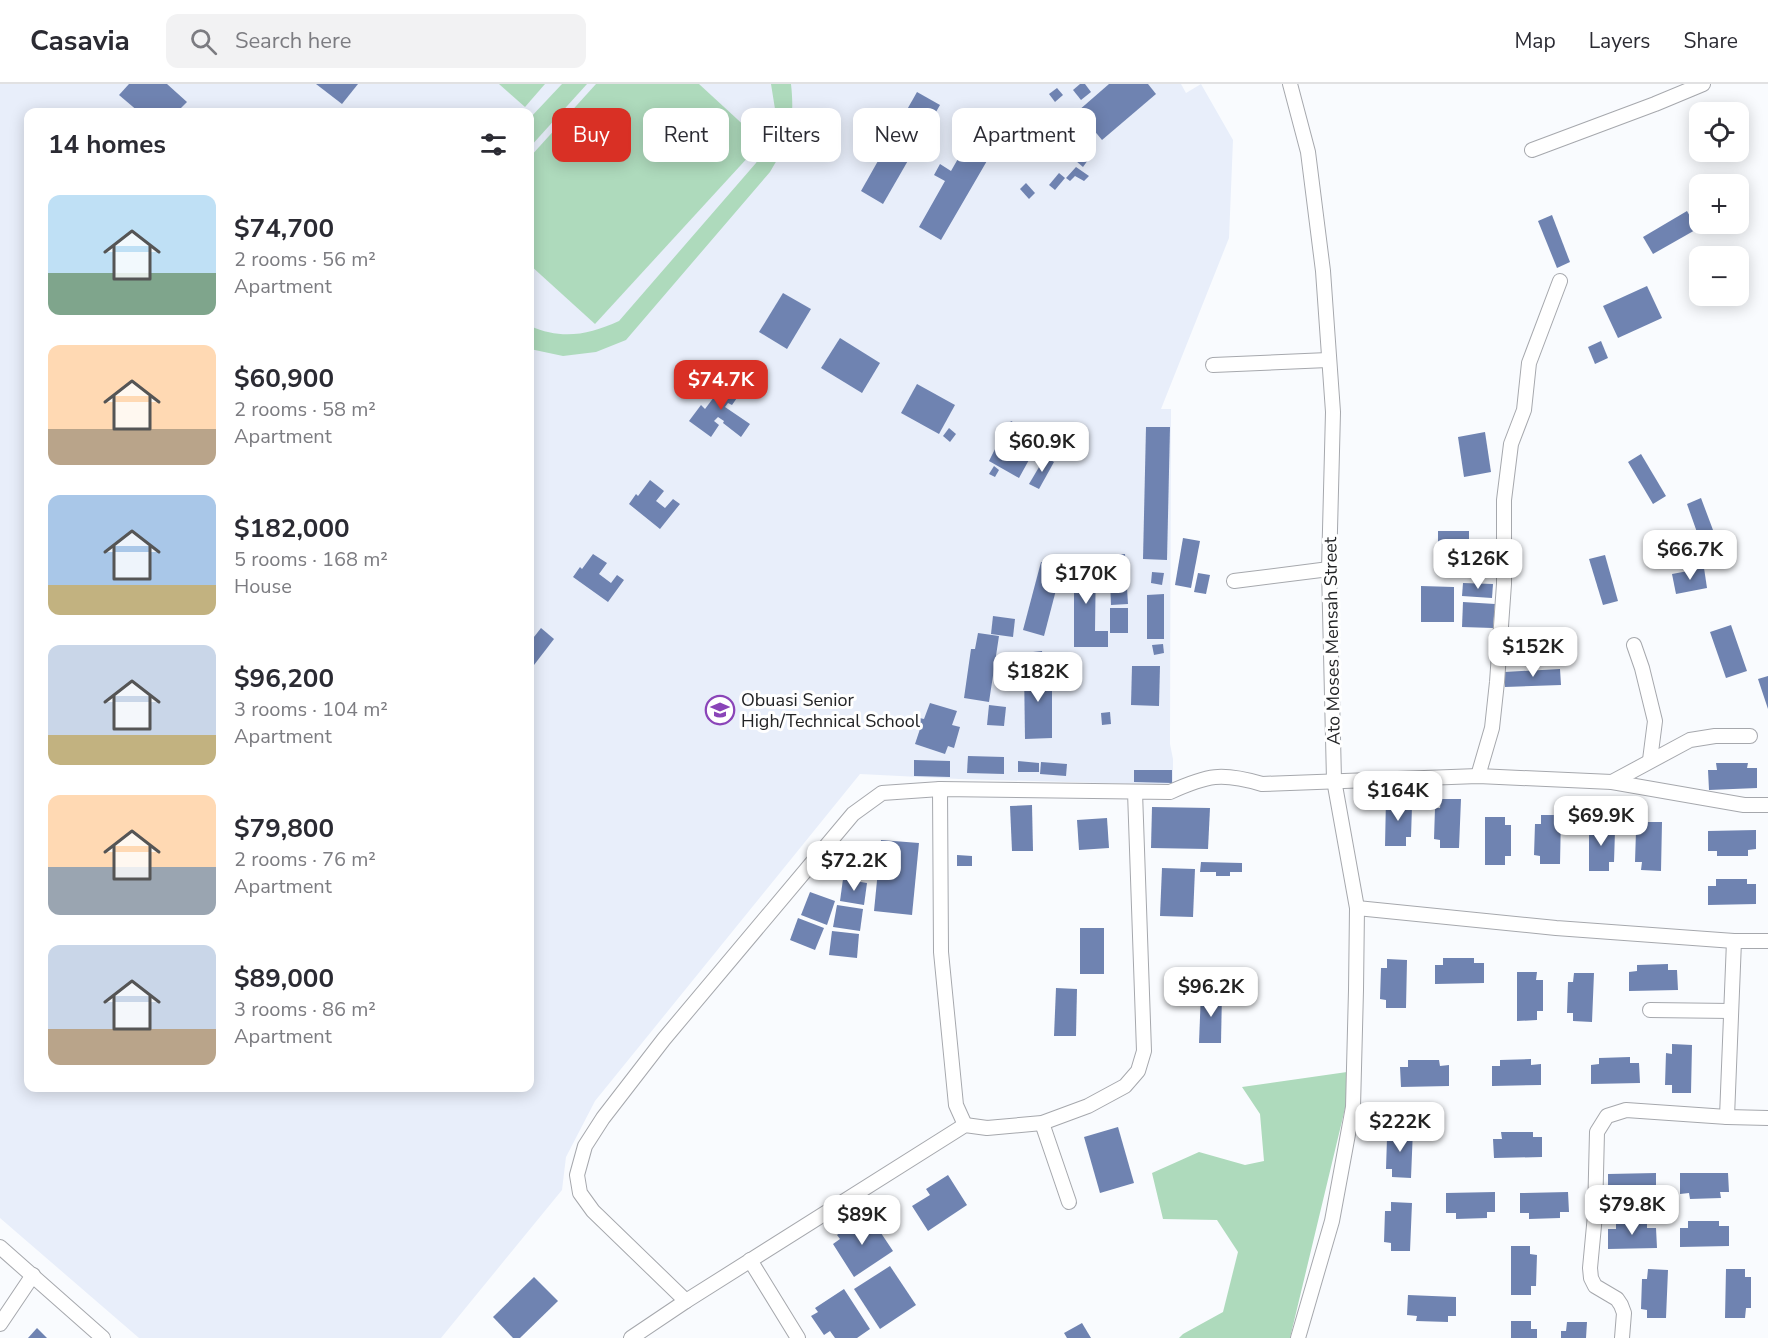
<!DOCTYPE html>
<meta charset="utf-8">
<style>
:root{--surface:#fff;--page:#f2f2f3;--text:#2b2b33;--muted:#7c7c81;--line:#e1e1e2;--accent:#d93025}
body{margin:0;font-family:"Nunito Sans",sans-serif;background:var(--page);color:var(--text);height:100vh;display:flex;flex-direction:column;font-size:22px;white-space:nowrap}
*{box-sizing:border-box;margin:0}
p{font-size:20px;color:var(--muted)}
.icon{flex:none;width:33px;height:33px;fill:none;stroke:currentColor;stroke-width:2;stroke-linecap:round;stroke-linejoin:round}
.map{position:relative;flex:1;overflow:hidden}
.sheet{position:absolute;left:24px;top:24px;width:510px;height:984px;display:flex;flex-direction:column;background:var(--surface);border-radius:12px;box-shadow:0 3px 15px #0003}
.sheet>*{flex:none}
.top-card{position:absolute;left:552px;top:24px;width:570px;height:54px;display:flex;gap:12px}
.tools{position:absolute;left:1689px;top:18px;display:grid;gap:12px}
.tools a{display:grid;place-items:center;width:60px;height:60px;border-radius:12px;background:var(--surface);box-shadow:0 3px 15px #0003;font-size:30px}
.price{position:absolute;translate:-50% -51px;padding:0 14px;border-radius:12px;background:#fff;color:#222;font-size:20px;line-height:39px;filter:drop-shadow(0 2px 3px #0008)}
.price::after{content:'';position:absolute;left:50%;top:36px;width:18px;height:14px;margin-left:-9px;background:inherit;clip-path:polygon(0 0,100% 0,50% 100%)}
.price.selected{background:var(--accent);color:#fff}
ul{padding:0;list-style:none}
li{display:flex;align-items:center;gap:18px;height:150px;padding:0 24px}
li span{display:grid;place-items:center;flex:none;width:168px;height:120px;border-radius:12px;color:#555}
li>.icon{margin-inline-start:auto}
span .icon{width:72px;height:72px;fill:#fffc;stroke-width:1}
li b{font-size:26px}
h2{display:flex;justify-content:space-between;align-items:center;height:72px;padding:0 24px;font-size:26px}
.tag{padding:0 21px;border-radius:12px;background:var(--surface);box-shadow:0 3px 15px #0003;font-size:21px;line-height:54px}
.tag.selected{background:var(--accent);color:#fff}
header{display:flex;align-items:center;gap:36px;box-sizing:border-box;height:84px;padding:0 30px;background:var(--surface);border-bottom:2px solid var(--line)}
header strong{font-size:28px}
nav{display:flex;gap:33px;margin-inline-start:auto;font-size:21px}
.search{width:420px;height:54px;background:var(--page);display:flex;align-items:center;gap:15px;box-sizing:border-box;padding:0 21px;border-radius:12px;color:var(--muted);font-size:22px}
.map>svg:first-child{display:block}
</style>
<header>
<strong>Casavia</strong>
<div class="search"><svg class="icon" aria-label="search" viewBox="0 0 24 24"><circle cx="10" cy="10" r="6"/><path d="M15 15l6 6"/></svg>Search here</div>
<nav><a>Map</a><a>Layers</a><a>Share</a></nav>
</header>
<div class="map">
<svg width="1768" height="1254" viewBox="0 0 1768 1254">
<rect width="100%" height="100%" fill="#f9fbfe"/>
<!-- built -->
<path fill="#e8eefa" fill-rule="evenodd" d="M0,0h1181l5,9 15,-9 32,56 -4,98 -68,171h10l-1,335 3,15v26l-214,-6 -99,-5 -265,327 -29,56 -4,33 -121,148h-302l-139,-120zM28,28h502v976h-502z"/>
<!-- green -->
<g fill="#aedabc">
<polygon points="499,0 545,0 525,23"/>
<polygon points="562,0 587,0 530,63 530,34"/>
<polygon points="596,0 699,0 762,58 595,240 530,181 530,73"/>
<path d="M771,0h20c4,37 -1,56 -21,88l-144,168 -30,12 -33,4 -33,-7v-23c32,14 58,9 89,-5l137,-158 14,-26 5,-28z"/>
<polygon points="1354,987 1290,1254 1179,1254 1183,1250 1223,1228 1238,1168 1217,1136 1163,1135 1152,1089 1199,1068 1245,1081 1264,1077 1260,1030 1242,1003"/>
</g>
<!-- building -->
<g fill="#6f83b1">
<polygon points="129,0 167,0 187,18 177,28 139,28 119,11"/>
<polygon points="316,0 358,0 342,20"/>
<polygon points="1080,0 1085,0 1091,8 1081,16 1073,6"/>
<polygon points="1109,0 1148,0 1156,10 1102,56 1078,27"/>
<polygon points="1057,4 1063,11 1055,18 1049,10"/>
<polygon points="917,8 940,21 883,120 861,107"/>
<polygon points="979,38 1002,51 941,156 919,143 945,97 934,91 940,80 951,87"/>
<polygon points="1081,71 1088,76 1083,83 1076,77"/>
<polygon points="1076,83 1089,92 1084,97 1075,92 1070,97 1066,94"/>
<polygon points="1059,89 1065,94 1055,106 1049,101"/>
<polygon points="1026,99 1035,109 1029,115 1020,105"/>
<polygon points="1687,127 1697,145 1653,170 1643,153"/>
<polygon points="1552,131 1570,178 1557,184 1538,137"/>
<polygon points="1647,202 1662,234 1618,254 1603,222"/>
<polygon points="783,209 811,225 787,265 759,248"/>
<polygon points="840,254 880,279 862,309 821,284"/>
<polygon points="1601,257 1608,274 1595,280 1588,263"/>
<polygon points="729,293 744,304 732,321 728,319 725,323 750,340 741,353 723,339 724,337 718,333 714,337 719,341 711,353 689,337 701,321 705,325"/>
<polygon points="917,300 955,321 939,350 901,329"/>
<polygon points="1011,337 1041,354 1019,394 989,377 996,363 999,365 1005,353 1003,351"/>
<polygon points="1146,343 1170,343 1167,476 1143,475"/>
<polygon points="949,344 956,350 950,358 943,352"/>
<polygon points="1485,348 1491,388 1464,393 1458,353"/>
<polygon points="1641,370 1666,412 1653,420 1628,378"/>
<polygon points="1045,373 1054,378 1039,405 1029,400"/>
<polygon points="994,382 999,386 995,393 989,390"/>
<polygon points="650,396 664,407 656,417 665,424 673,415 680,420 660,445 629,420 636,410 638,412"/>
<polygon points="1701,414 1719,462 1704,468 1687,420"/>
<polygon points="1438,447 1469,447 1469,492 1438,491"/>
<polygon points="1183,454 1200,457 1191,504 1175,501"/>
<polygon points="593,470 607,479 599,490 611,499 617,491 624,496 608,518 573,493 580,483 582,485"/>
<polygon points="1125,470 1128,520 1111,521 1109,471"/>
<polygon points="1605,471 1618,517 1603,521 1589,475"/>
<polygon points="1074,472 1096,472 1095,547 1108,547 1108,563 1074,563"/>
<polygon points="1041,478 1062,483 1044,552 1023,546"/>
<polygon points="1704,484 1707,504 1676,510 1672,490"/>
<polygon points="1152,488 1164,489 1162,501 1151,499"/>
<polygon points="1198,489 1210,491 1206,510 1194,508"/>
<polygon points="1463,499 1493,500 1492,514 1462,512"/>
<polygon points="1421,502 1454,503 1454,538 1421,538"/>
<polygon points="1164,510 1164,555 1147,555 1147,511"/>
<polygon points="1463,518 1495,520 1493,544 1462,543"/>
<rect x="1110" y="524" width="18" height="25"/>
<polygon points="993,532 1015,535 1013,553 991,550"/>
<polygon points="1731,541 1747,587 1726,594 1710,548"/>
<polygon points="541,544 554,555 534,581 530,578 530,558"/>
<polygon points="978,549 999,552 989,618 964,614 971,565 975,565"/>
<polygon points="1163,560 1164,569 1154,571 1152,561"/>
<polygon points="1042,567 1043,576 1034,577 1033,568"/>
<polygon points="1132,582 1160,582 1159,622 1131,621"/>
<polygon points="1024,584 1052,584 1052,654 1025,655"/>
<polygon points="1560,585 1561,601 1505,603 1504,588"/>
<polygon points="1768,592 1768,625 1758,595"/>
<polygon points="930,619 957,627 952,641 960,643 954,664 948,662 945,670 915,660 920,645 912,643 915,633 924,635"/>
<polygon points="989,621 1006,623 1004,642 987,641"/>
<polygon points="1110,628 1111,640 1102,641 1101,629"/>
<polygon points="968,672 1004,673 1004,690 967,689"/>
<polygon points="914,676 950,677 950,693 914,692"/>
<polygon points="1018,677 1039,679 1039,688 1018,688"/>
<polygon points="1041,678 1067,680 1066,692 1040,690"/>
<polygon points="1716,679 1748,679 1747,684 1757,684 1757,704 1709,706 1708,686 1717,686"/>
<polygon points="1134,686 1172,686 1172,699 1134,698"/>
<polygon points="1386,714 1405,714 1405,722 1412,722 1411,753 1406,753 1406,762 1385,762"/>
<polygon points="1441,715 1461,715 1459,764 1440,764 1440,756 1434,755 1435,724 1440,724"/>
<polygon points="1032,721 1033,767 1012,767 1010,722"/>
<polygon points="1152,723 1210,724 1208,765 1151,764"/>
<polygon points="1541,731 1561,731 1560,780 1540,780 1540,772 1534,771 1535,740 1541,740"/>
<polygon points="1485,733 1505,733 1505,741 1511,741 1511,772 1505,772 1505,781 1485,781"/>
<polygon points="1107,734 1109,764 1079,766 1077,736"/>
<polygon points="1642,738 1662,738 1661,787 1641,786 1642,778 1635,778 1636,747 1642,747"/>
<polygon points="1589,739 1608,739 1608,747 1615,747 1614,778 1609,778 1609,787 1589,787"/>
<polygon points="1756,746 1756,765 1748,766 1748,772 1717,772 1717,767 1708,767 1708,747"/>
<polygon points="881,756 919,759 912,831 874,827"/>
<polygon points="849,765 875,768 872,795 846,792"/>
<polygon points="957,771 972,772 972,782 957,782"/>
<polygon points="1201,778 1242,779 1242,788 1230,788 1230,792 1216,792 1216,788 1200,788"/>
<polygon points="1162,784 1195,785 1193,833 1160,832"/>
<polygon points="843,795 867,799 864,821 840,817"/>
<polygon points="1716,795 1747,795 1747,800 1756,800 1756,820 1708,821 1708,802 1716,802"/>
<polygon points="810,808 835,817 827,841 801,831"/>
<polygon points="837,821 863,825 860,847 833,843"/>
<polygon points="798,834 824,844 815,866 790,856"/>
<rect x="1080" y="844" width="24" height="46"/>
<polygon points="832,847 859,850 857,874 829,871"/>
<polygon points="1443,874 1474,874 1474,879 1484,879 1484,899 1435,900 1435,881 1443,881"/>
<polygon points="1387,875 1407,876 1406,924 1386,924 1386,916 1380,915 1381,884 1387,884"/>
<polygon points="1668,880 1668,886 1677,886 1678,906 1629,907 1629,888 1637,887 1637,881"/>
<polygon points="1517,888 1537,888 1536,896 1543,896 1543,927 1537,927 1537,936 1517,937"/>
<polygon points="1574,889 1594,889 1592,938 1573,937 1573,929 1567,929 1568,898 1573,898"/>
<polygon points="1056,904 1077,905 1076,952 1054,952"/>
<polygon points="1201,908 1222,908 1221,959 1199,959"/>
<polygon points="1672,960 1692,961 1691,1009 1672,1009 1672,1001 1665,1001 1666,969 1672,970"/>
<polygon points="1630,973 1630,979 1639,979 1640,999 1591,1000 1591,981 1599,980 1599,974"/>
<polygon points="1531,975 1531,981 1541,980 1541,1001 1492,1002 1492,982 1500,982 1500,976"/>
<polygon points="1408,976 1439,976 1440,982 1449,981 1449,1002 1401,1003 1400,983 1408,983"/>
<polygon points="1118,1043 1134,1099 1100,1109 1084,1053"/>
<polygon points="1393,1045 1413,1045 1411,1094 1392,1093 1392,1085 1386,1085 1387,1054 1392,1054"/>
<polygon points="1501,1048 1533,1048 1533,1053 1542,1053 1542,1073 1494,1074 1493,1055 1502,1055"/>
<polygon points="1656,1089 1656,1108 1648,1108 1648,1115 1617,1115 1617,1110 1608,1110 1608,1090"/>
<polygon points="1680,1089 1728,1089 1729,1108 1720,1108 1721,1114 1690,1115 1689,1109 1680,1110"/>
<polygon points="948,1091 967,1121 928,1147 912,1122 930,1111 926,1105"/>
<polygon points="1495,1108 1495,1128 1487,1128 1487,1134 1456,1135 1456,1129 1446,1129 1446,1109"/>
<polygon points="1568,1108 1569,1128 1560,1128 1560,1134 1529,1135 1529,1129 1520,1129 1520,1109"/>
<polygon points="1391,1118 1412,1119 1410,1167 1391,1167 1391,1159 1384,1158 1385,1127 1391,1127"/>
<polygon points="871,1134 893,1167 854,1193 833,1160 840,1155 837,1151 861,1135 863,1139"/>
<polygon points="1688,1137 1719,1137 1719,1142 1729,1142 1729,1162 1680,1163 1680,1144 1688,1144"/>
<polygon points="1647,1138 1647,1144 1656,1144 1657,1164 1608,1165 1608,1145 1616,1145 1616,1139"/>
<polygon points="1511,1162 1530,1162 1530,1170 1537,1171 1536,1202 1531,1202 1531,1211 1511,1211"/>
<polygon points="890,1182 916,1221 880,1245 854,1205"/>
<polygon points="1648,1185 1668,1186 1666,1234 1647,1234 1647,1226 1641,1225 1642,1195 1647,1195"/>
<polygon points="1726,1185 1745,1185 1745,1193 1751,1193 1751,1224 1746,1224 1745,1234 1725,1234"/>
<polygon points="534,1193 558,1217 520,1254 513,1254 493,1233"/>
<polygon points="844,1205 870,1245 857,1254 835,1254 830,1247 824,1251 811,1232 818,1228 815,1224"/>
<polygon points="1408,1211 1456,1213 1456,1232 1448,1232 1448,1238 1416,1237 1417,1232 1407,1231"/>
<polygon points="1511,1237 1531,1237 1531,1245 1537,1245 1537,1254 1511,1254"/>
<polygon points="1567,1238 1587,1238 1586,1254 1561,1254 1561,1247 1566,1247"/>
<polygon points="1082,1239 1091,1254 1067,1254 1064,1249"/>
<polygon points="37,1244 47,1254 28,1254"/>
</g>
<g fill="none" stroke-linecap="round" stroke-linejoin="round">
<!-- minor casing -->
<g stroke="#a6a8ad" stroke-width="16">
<g id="minor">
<polyline points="1290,0 1308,68 1323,187 1333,328 1329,485 1334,696 1357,824 1356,906 1353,1023 1332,1137 1298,1254"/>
<polyline points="1532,66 1655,20 1703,0"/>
<polyline points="1213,281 1328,276"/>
<polyline points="1234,497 1329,485"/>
<polyline points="1634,561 1642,584 1655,637 1650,676"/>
<polyline points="1478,692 1492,644 1497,598 1504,500 1504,416 1511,360 1524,326 1529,279 1560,197"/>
<polyline points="1612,698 1690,656 1715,652 1750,652"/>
<polyline points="940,705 941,868 956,1021 965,1041"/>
<path d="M1135,708l9,259 -6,20 -13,15 -37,20 -46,17 -55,5 -22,-3 -279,176 -93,-90 -13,-18 -3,-18 8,-29 18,-28 61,-79 189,-225 29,-21 58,-4 230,3c38,-17 51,-20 92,-8l216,-8 134,6 132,23h24"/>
<polyline points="1357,824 1556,844 1734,857 1768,857"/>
<polyline points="1650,926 1731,927"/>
<polyline points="1727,1033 1734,857"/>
<polyline points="1042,1039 1069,1118"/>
<polyline points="0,1163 103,1254"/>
<polyline points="750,1176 798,1254"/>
<polyline points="0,1240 33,1191"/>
<polyline points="631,1254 686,1217"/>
<polyline points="1622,1254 1624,1229 1621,1221 1617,1215 1595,1202 1591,1194 1590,1184 1595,1131 1597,1048 1607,1032 1626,1026 1727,1033 1768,1034"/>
</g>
</g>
<!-- minor -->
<use href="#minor" stroke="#fff" stroke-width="14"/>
</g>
<!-- icons -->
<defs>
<g id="school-ring" transform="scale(1.5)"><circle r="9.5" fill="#fff" stroke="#8a44b8" stroke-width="1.5"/><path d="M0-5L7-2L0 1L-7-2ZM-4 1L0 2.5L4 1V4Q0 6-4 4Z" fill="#8a44b8"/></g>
</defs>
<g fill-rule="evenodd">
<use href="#school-ring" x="720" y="626"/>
</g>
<g text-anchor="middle" stroke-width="6" stroke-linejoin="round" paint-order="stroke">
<!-- street labels -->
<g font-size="18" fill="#232426" stroke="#fff">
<text transform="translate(1332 557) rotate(-91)" y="6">Ato Moses Mensah Street</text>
</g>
<!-- poi labels -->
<g font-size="18" fill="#232426" stroke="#fff" text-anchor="start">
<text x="741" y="622">Obuasi Senior<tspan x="741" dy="21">High/Technical School</tspan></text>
</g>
</g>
</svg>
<div class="tools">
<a><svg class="icon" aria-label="locate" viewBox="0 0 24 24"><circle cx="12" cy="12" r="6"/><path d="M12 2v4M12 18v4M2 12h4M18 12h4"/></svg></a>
<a>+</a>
<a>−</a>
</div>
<b class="price selected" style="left:721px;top:327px">$74.7K</b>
<b class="price" style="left:1042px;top:389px">$60.9K</b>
<b class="price" style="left:1690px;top:497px">$66.7K</b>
<b class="price" style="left:1478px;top:506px">$126K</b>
<b class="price" style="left:1086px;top:521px">$170K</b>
<b class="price" style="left:1533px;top:594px">$152K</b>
<b class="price" style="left:1038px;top:619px">$182K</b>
<b class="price" style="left:1398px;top:738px">$164K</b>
<b class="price" style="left:1601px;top:763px">$69.9K</b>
<b class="price" style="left:854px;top:808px">$72.2K</b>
<b class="price" style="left:1211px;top:934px">$96.2K</b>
<b class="price" style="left:1400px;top:1069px">$222K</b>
<b class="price" style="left:1632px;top:1152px">$79.8K</b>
<b class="price" style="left:862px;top:1162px">$89K</b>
<div class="top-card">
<a class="tag selected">Buy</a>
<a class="tag">Rent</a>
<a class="tag">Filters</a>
<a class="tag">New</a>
<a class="tag">Apartment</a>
</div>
<section class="sheet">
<h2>14 homes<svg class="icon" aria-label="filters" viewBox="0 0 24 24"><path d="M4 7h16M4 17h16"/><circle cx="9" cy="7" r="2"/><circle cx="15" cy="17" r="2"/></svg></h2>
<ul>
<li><span style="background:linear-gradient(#bfe0f5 65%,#7fa58c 0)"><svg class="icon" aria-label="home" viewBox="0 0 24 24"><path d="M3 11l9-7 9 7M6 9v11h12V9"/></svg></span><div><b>$74,700</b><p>2 rooms · 56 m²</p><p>Apartment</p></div></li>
<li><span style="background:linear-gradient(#ffd9b3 70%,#b9a48a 0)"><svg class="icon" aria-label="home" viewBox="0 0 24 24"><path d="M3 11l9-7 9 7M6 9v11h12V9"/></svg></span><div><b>$60,900</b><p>2 rooms · 58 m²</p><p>Apartment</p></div></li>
<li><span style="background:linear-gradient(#a9c7e8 75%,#c2b280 0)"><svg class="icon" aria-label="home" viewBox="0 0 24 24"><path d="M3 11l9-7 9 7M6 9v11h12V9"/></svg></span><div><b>$182,000</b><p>5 rooms · 168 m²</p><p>House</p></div></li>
<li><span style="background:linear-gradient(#c9d6e8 75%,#c2b280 0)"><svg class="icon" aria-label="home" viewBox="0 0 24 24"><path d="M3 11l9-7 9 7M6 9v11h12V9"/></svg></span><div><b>$96,200</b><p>3 rooms · 104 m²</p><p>Apartment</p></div></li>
<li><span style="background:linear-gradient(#ffd9b3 60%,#9aa5b1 0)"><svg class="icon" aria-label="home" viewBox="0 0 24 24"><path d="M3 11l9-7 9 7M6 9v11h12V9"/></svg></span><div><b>$79,800</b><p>2 rooms · 76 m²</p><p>Apartment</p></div></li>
<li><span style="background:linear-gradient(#c9d6e8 70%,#b9a48a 0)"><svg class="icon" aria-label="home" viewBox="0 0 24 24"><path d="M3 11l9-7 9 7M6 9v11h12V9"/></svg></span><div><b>$89,000</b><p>3 rooms · 86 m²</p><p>Apartment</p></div></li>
</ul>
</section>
</div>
